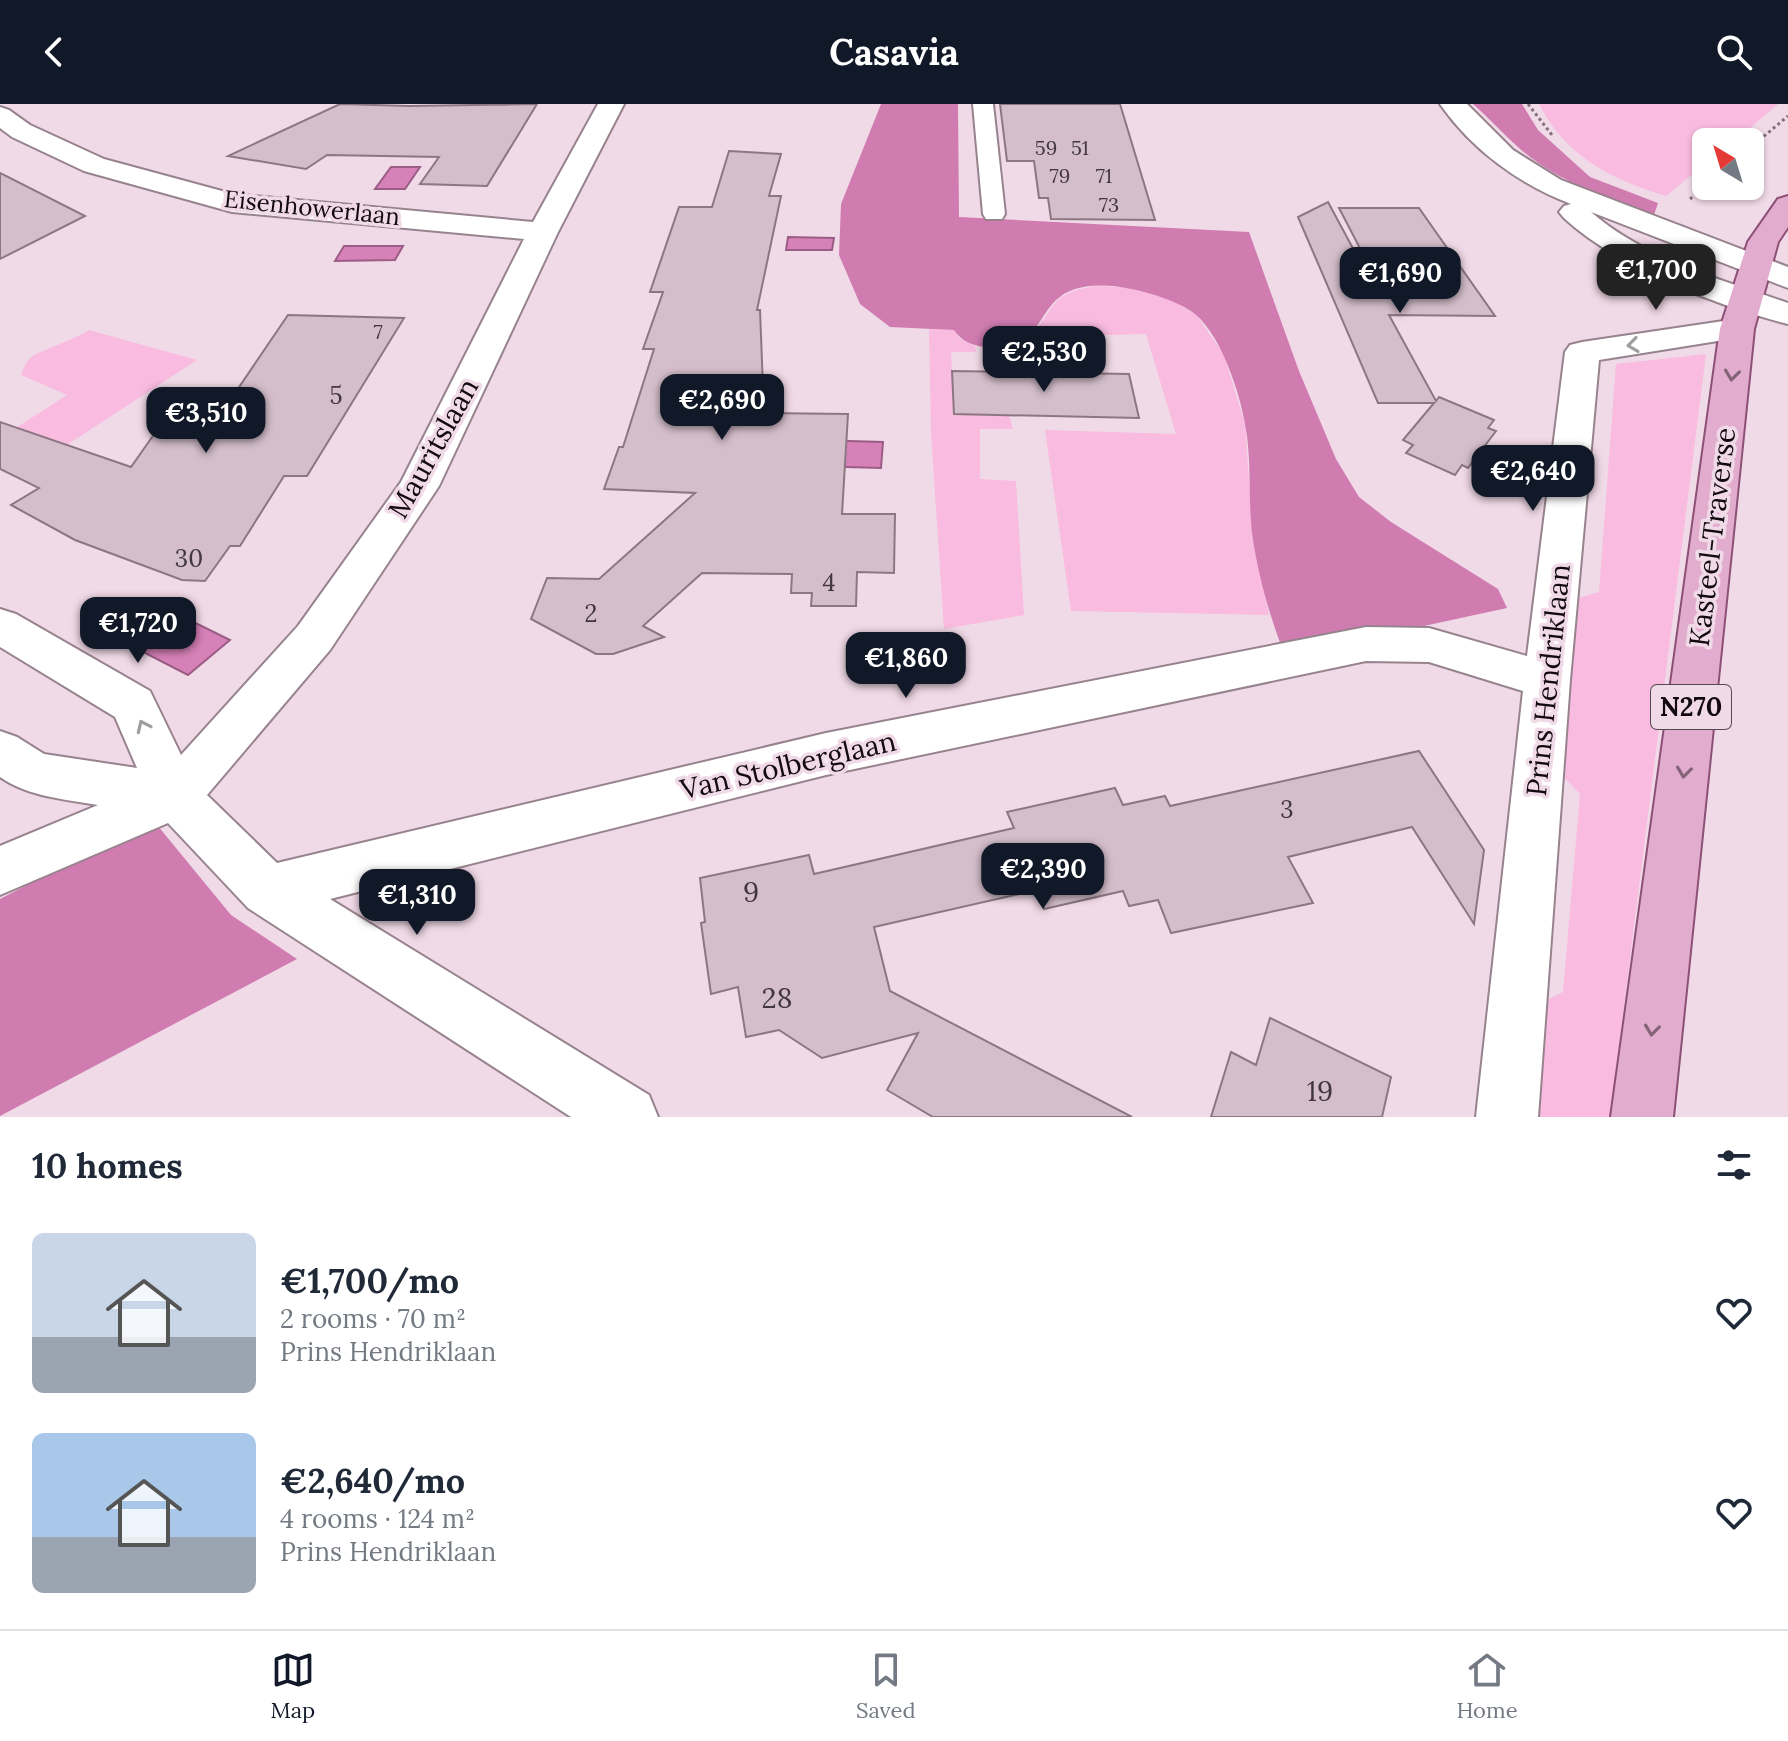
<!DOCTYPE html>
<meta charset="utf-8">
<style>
:root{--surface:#fff;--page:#f2f2f3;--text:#1f2937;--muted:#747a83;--line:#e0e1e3;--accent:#111827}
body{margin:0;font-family:Lora,serif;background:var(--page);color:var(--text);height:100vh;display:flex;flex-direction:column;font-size:30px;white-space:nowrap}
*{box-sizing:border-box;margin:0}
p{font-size:26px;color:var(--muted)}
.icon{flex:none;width:44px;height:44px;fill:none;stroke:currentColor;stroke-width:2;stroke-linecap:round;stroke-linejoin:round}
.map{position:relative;height:1013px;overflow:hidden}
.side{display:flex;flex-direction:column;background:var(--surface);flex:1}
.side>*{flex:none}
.needle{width:52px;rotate:322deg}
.fabs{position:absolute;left:1692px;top:24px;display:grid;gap:16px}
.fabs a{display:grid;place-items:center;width:72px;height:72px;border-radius:12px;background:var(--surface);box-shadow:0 2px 6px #0004;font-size:40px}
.price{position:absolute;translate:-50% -68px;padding:0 18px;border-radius:16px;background:var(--accent);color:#fff;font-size:26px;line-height:52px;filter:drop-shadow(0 2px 4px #0008)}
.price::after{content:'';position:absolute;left:50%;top:48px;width:24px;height:18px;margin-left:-12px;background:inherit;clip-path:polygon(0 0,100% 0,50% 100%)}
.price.active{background:#222;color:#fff}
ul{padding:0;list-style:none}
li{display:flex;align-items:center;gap:24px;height:200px;padding:0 32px}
li span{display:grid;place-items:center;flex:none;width:224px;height:160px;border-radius:12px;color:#555}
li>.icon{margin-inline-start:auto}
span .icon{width:96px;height:96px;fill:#fffc;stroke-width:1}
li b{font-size:34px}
h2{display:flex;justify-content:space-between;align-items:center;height:96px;padding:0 32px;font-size:34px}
header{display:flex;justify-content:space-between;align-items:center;height:104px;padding:0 32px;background:var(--accent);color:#fff;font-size:36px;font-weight:700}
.dock{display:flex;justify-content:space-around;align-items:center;height:112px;border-top:2px solid var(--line);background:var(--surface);font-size:22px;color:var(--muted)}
.dock a{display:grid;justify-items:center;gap:4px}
.dock .active{color:var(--accent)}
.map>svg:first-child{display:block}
</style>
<header><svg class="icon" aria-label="back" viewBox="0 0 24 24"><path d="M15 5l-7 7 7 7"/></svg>Casavia<svg class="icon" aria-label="search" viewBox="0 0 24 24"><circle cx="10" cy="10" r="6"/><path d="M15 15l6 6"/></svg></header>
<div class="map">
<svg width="1788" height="1013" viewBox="0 0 1788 1013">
<rect width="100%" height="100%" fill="#f1dae7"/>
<!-- green -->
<g fill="#f9bbe0">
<path d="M1539,0h239l-44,38h-28v21l-40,33c-55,-17 -99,-38 -127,-92z"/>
<path d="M1097,182l37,2 42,14 22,15 26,38 21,69 8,110 16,81 -198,-4 -26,-181 131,4 -30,-100 -116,3c27,-31 20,-45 67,-51z"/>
<polygon points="929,225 955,226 959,234 975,242 976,248 951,248 952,267 972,267 973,297 1005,297 1013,325 980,325 980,375 1016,377 1024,511 944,525 931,330"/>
<path d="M89,226l108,30 -141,92 -48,-19 59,-38 -46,-20c2,-5 5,-13 9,-17 6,-6 46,-19 59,-28z"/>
<polygon points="1706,250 1610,1013 1527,1013 1537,901 1563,888 1580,690 1553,662 1571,496 1599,488 1616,260"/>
</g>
<!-- forest -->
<g fill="#d07cb1">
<path d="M881,0h77l1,113 290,15 50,139 37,88 23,38 32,25 107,67 9,19 -222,48c-15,-39 -27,-80 -33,-123 -4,-35 0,-73 -7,-109 -5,-31 -24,-88 -49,-109 -11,-9 -24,-14 -38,-19 -25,-8 -57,-15 -83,-7 -42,13 -28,65 -91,58 -12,-2 -23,-6 -30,-17l-64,-3 -30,-23 -21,-49 2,-51z"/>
<path d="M1473,0h49l16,26 52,47 68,26 -4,12c-47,-16 -97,-34 -135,-67 -16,-14 -30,-30 -46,-44z"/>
<polygon points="153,716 231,811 297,855 0,1012 0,795"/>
</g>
<!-- water -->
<g fill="#d681b7" stroke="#9b5d85" stroke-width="2">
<polygon points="391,63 420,63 405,85 375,85"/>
<polygon points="788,133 834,134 832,146 786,146"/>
<polygon points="344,142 403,142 395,156 335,157"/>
<polygon points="814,336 883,338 881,364 810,362"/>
<polygon points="159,501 230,536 188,571 116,534"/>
</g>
<!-- building -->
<g fill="#d4becb" stroke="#8b7782" stroke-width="2">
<polygon points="340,0 409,2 537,0 487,82 420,80 439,53 327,51 306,65 228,52"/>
<polygon points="1000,0 1120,0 1155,116 1051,115 1048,94 1039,94 1034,57 1007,57"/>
<polygon points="729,47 781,50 769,92 781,92 757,206 760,206 764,309 848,310 842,410 895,410 894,469 857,468 856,502 811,502 812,489 791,489 792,470 702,469 643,522 664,533 613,550 596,550 531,515 547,474 599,475 695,389 604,385 619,343 623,343 654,245 643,245 663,188 650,188 679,103 712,103"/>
<polygon points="0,69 85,112 0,155"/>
<polygon points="1328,98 1357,152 1364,152 1339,104 1419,104 1495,212 1389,211 1436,297 1439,293 1494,316 1488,324 1496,327 1468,364 1462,361 1455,371 1406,349 1413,341 1403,336 1434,299 1378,299 1298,113"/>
<polygon points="288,211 404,214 307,372 284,372 240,442 230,442 205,477 182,476 75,436 11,401 39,384 0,365 0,318 131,363 162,319 214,320"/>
<polygon points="952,267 1129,270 1139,314 954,310"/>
<polygon points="1419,647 1484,746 1474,820 1412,723 1288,753 1313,799 1171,829 1158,796 1129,802 1123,787 1044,805 1037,786 874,823 890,887 1132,1013 933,1013 887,986 918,929 822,954 779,926 746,933 738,883 711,890 701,819 705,818 700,774 809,751 814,770 1014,724 1007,708 1115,684 1123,701 1165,692 1170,702"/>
<polygon points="1270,914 1391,973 1382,1013 1211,1013 1231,948 1256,961"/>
</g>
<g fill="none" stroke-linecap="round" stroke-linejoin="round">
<!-- service casing -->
<g stroke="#97838e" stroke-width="4">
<polygon id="service" points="973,0 993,0 1005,110 1002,115 986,115 983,110"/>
</g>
<!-- minor casing -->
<g stroke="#97838e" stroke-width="4">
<path id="minor" d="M598,0h26l-66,128 -119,254 -109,164 -123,145 70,68 549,-130 540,-106 63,1 98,28 38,-304 5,-7 12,-3 155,-23 12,3 5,7 -5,7 -150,24 -29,320 -32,437h-62l47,-426 -94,-29 -63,-1 -540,114 -496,124 319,196 9,22h-87l-323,-209 -80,-85 -168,72v-49l98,-41c-34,-6 -69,-8 -98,-28v-46l17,6 27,17 93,14 -22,-51 -115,-70v-38l16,5 134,77 31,64 117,-129 103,-144 123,-243 -292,-27 -148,-41 -72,-34 -12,-9v-21l9,3 21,15 74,34 129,35 300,28z"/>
</g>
<!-- tertiary casing -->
<g stroke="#97838e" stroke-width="4">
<path id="tertiary" d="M1440,0h27l46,46 48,30 227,87v21l-197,-76c54,47 131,68 197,91v21c-71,-18 -171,-57 -224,-106l-5,-6 5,-6 7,-2c-52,-20 -99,-54 -131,-100z"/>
</g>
<!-- primary casing -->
<g stroke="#8c5076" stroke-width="4">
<polygon id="primary" points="1788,92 1788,123 1778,138 1754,225 1673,1013 1611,1013 1720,225 1748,138 1778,95"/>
</g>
<!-- path -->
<g stroke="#82737c" stroke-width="3" stroke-dasharray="3 3" stroke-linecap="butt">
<polyline points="1528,0 1552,31"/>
<polyline points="1750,44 1788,12"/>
<polyline points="1690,95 1706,81"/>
</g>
<!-- service -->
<use href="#service" fill="#fff" fill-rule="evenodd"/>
<!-- minor -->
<use href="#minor" fill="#fff" fill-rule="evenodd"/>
<!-- tertiary -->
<use href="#tertiary" fill="#fff" fill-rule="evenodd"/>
<!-- primary -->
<use href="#primary" fill="#e2acce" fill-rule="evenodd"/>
</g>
<!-- one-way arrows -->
<defs><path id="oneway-chevron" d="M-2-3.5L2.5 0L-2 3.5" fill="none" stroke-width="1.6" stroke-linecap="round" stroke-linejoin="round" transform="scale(2)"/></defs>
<g stroke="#a09d9f">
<use href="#oneway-chevron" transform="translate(1633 241) rotate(172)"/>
<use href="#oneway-chevron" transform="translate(143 622) rotate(-115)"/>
</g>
<g stroke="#846378">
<use href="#oneway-chevron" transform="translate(1732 271) rotate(97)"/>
<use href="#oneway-chevron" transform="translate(1684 668) rotate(97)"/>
<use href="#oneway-chevron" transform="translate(1652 926) rotate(97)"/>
</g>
<g text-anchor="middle" stroke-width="7" stroke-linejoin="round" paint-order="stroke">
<!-- far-number labels -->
<g font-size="20" fill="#42373e">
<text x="1046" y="51">59</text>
<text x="1080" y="51">51</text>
<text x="1060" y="79">79</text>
<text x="1104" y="79">71</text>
<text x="1109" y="108">73</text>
<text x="378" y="235">7</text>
</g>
<!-- far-street labels -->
<g font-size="24" fill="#120a0f" stroke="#f1dae7">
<text transform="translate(312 104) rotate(6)" y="8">Eisenhowerlaan</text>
</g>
<!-- number labels -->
<g font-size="24" fill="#42373e">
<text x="336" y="300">5</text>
<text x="189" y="463">30</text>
<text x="829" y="487">4</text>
<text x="591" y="518">2</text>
<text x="1287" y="714">3</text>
</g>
<!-- shield labels -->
<rect fill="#f1dae7" stroke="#554850" stroke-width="2" x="1651" y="581" width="80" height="44" rx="6"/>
<g font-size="26" font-weight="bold" fill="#120a0f">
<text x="1691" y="612">N270</text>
</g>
<!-- street labels -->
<g font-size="28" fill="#120a0f" stroke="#f1dae7">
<text transform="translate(433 344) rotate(-61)" y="10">Mauritslaan</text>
<text transform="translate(1712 433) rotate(-83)" y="10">Kasteel-Traverse</text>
<text transform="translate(1548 576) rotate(-84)" y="10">Prins Hendriklaan</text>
<text transform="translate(788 661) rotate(-13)" y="10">Van Stolberglaan</text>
</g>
<!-- near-number labels -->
<g font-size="28" fill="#42373e">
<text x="751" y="798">9</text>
<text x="777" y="904">28</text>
<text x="1320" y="997">19</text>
</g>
</g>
</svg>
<div class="fabs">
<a><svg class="needle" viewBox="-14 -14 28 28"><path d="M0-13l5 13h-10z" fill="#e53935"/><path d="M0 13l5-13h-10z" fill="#747a83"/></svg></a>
</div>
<b class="price active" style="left:1656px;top:208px">€1,700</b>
<b class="price" style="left:1400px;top:211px">€1,690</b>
<b class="price" style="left:1044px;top:290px">€2,530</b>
<b class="price" style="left:722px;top:338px">€2,690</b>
<b class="price" style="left:206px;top:351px">€3,510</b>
<b class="price" style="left:1533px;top:409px">€2,640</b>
<b class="price" style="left:138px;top:561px">€1,720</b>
<b class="price" style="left:906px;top:596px">€1,860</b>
<b class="price" style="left:1043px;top:807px">€2,390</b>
<b class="price" style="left:417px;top:833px">€1,310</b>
</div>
<section class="side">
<h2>10 homes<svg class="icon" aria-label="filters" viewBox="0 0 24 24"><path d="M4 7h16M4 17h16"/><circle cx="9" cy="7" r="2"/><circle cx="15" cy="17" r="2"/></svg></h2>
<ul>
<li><span style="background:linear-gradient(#c9d6e8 65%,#9aa5b1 0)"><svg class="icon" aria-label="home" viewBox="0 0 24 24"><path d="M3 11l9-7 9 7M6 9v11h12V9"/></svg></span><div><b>€1,700/mo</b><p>2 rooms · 70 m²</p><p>Prins Hendriklaan</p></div><svg class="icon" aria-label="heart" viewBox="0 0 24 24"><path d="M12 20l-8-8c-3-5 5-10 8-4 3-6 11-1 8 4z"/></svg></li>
<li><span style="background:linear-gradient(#a9c7e8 65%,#9aa5b1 0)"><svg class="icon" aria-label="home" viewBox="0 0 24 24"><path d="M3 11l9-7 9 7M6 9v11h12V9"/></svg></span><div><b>€2,640/mo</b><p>4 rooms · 124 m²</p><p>Prins Hendriklaan</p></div><svg class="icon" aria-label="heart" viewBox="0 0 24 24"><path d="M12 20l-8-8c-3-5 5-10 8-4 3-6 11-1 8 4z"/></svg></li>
</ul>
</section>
<nav class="dock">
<a class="active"><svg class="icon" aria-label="map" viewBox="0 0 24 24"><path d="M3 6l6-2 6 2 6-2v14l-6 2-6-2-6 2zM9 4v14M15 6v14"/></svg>Map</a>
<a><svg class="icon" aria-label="saved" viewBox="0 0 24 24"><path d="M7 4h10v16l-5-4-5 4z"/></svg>Saved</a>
<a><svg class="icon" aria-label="home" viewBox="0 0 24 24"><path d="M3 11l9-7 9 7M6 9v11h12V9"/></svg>Home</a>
</nav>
